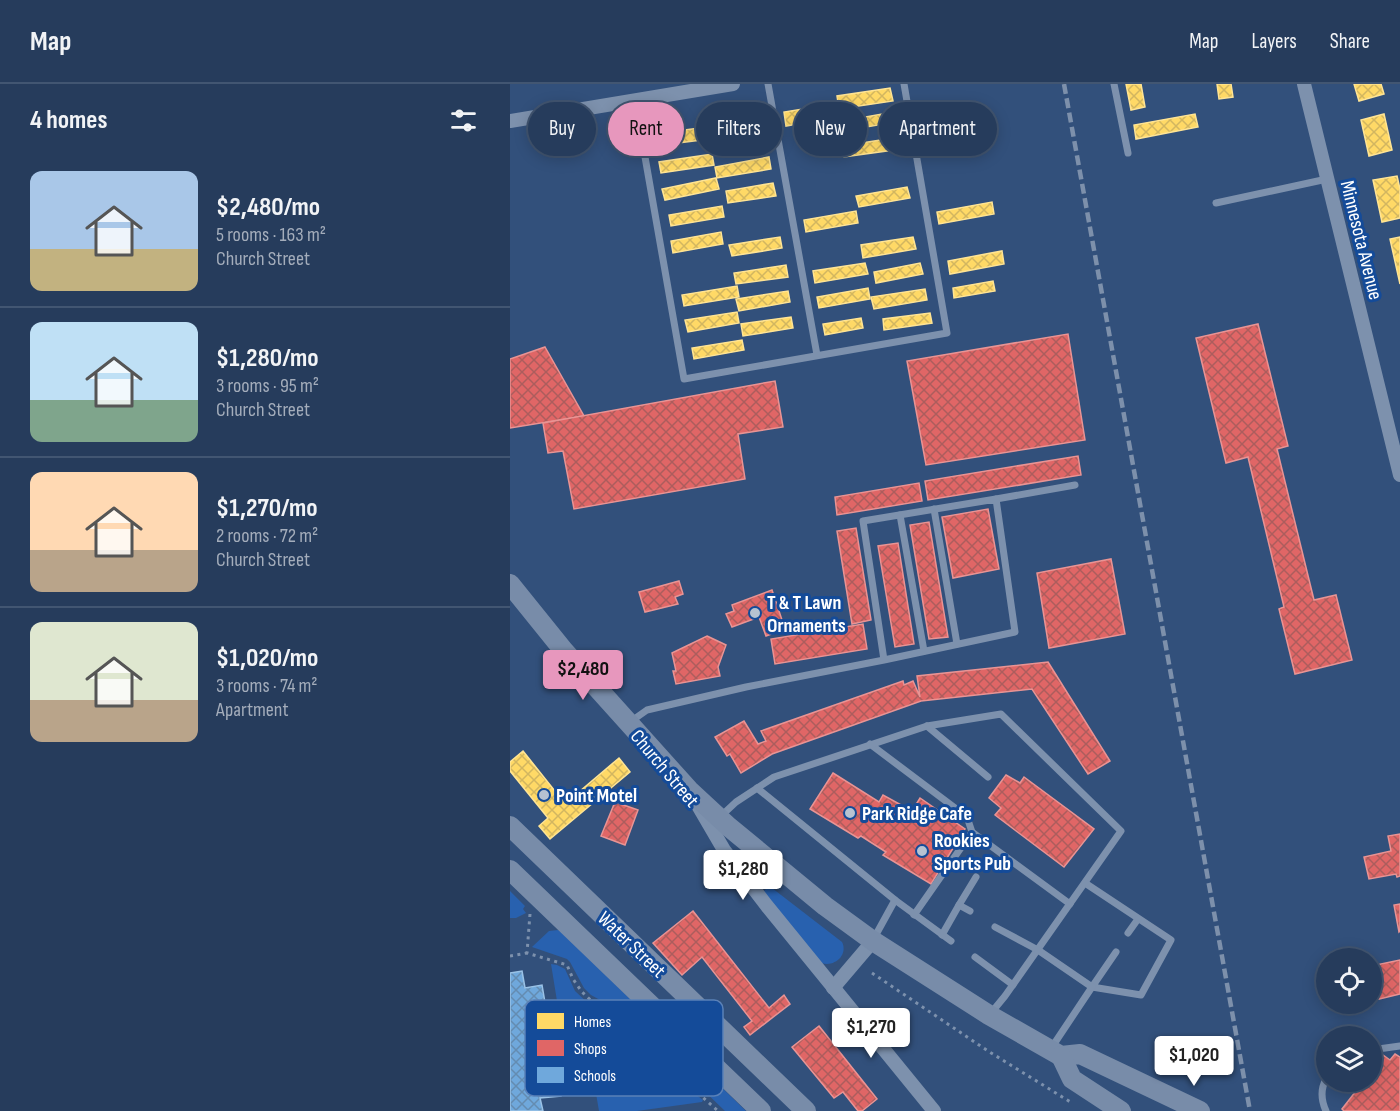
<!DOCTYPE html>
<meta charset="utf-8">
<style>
:root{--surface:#263c5c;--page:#324765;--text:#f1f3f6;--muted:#a4adbb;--line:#425672;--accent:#e797bd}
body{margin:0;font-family:"Sofia Sans Condensed",sans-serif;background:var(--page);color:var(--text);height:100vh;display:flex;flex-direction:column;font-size:22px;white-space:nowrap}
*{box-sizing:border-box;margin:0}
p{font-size:20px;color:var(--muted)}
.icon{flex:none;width:33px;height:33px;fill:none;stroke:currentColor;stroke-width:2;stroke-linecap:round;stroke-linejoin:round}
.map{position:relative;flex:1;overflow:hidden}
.side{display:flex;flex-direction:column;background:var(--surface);width:510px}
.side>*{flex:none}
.top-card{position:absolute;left:18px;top:18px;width:570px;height:54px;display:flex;gap:12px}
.fabs{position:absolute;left:806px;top:864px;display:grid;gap:12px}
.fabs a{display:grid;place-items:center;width:66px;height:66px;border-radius:50%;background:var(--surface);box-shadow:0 3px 15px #0003,0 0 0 2px var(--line);font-size:30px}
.price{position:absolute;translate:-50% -51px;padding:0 14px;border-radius:6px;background:#fff;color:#222;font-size:20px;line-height:39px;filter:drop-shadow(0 2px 3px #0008)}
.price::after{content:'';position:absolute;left:50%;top:36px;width:18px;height:14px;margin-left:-9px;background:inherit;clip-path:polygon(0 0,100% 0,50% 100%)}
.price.active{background:var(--accent);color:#111}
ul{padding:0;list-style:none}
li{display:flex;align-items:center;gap:18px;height:150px;padding:0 30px}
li+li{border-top:2px solid var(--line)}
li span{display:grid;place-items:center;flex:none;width:168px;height:120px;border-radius:12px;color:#555}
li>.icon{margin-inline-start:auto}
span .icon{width:72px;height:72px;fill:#fffc;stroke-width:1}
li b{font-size:26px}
h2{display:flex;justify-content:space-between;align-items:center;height:72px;padding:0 30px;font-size:26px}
.chip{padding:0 21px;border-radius:27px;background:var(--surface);box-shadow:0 3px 15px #0003,0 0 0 2px var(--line);font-size:21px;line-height:54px}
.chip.active{background:var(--accent);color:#111}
header{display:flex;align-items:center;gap:36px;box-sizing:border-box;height:84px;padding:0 30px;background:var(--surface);border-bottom:2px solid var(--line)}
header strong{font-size:28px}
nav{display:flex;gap:33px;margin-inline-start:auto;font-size:21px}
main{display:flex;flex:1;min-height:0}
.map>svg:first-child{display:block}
</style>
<header>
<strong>Map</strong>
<nav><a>Map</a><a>Layers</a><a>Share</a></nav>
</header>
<main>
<section class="side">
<h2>4 homes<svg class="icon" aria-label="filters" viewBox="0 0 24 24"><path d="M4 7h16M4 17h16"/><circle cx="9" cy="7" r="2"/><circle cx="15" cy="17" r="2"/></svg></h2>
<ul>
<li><span style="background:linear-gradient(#a9c7e8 65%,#c2b280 0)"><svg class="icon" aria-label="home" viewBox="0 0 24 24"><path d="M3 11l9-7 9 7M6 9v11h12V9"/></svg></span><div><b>$2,480/mo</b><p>5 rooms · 163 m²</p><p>Church Street</p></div></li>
<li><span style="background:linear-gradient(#bfe0f5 65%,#7fa58c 0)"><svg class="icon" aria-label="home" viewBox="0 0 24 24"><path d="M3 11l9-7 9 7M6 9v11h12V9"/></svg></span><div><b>$1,280/mo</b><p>3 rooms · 95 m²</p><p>Church Street</p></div></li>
<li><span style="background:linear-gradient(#ffd9b3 65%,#b9a48a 0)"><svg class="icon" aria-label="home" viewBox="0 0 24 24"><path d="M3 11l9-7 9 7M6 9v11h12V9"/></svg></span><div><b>$1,270/mo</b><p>2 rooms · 72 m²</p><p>Church Street</p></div></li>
<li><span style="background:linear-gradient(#dfe7d0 65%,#b9a48a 0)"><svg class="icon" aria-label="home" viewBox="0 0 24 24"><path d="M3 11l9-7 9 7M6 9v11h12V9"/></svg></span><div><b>$1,020/mo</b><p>3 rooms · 74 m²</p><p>Apartment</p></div></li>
</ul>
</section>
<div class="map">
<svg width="890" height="1027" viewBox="0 0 890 1027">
<defs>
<pattern id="homes-cross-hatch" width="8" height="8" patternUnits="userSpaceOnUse" patternTransform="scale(1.5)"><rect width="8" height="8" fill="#ffd966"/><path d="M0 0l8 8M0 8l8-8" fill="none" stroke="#d2b660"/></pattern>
<pattern id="shops-cross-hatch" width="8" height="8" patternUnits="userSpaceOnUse" patternTransform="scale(1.5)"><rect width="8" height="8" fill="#e06666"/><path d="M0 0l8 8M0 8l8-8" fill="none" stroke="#ac5d5d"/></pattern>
<pattern id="schools-cross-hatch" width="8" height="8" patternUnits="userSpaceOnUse" patternTransform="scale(1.5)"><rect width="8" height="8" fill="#6fa8dc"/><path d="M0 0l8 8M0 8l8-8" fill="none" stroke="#648cb1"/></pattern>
</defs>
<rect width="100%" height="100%" fill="#32507b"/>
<!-- grass -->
<g fill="#2861af">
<path d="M257,804h5l70,54c7,14 -10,27 -23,20l-55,-69v-2z"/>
<polygon points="0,807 15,822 13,825 16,829 6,834 0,834"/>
<polygon points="48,846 51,848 236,1027 215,1027 186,999 151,983 143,976 136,967 114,932 108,926 81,911 74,904 60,878 57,875 22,863 39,847"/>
<polygon points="41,880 47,881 55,885 65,907 80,921 89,927 97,930 109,938 129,972 142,987 153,993 176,1003 193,1016 192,1018 127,1027 89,1027 77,957 54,960"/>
</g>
<!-- homes -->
<g fill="url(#homes-cross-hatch)" stroke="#ffe494" stroke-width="1.5">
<polygon points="616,0 631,0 635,23 621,26"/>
<polygon points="707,0 721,0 723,13 709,15"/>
<polygon points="844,0 871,0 874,10 849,17"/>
<polygon points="380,4 383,17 329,25 327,12"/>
<polygon points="323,20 325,33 276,42 274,28"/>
<polygon points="383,28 385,38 340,46 338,36"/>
<polygon points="685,30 688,43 626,55 624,41"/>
<polygon points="874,30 882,66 859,72 851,36"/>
<polygon points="197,43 199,55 145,62 144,50"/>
<polygon points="463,45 466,57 421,66 419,53"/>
<polygon points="389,53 391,65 334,73 333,62"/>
<polygon points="202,70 204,81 151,89 149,78"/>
<polygon points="259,73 261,85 207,94 205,83"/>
<polygon points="887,92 890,105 890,134 872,138 863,96"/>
<polygon points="206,94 209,105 155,116 152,105"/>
<polygon points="263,99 266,112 218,119 216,107"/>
<polygon points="397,103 400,114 349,123 346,112"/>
<polygon points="482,118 484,130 429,140 427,128"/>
<polygon points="212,122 214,133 161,142 159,131"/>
<polygon points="346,127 348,139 296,148 294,136"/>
<polygon points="211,148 213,160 163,169 161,157"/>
<polygon points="270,153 272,164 222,172 219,161"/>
<polygon points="403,153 406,165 353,174 351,161"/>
<polygon points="890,153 890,200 880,155"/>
<polygon points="492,167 494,180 440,190 438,177"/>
<polygon points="355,179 358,190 305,199 303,187"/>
<polygon points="410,179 413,190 366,199 364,188"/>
<polygon points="276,181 278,193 226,200 224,189"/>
<polygon points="483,197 485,207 444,214 443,204"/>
<polygon points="227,202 229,213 174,222 172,211"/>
<polygon points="358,204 360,215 309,224 307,213"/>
<polygon points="415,205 417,216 364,225 361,213"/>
<polygon points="278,207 280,218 229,227 226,215"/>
<polygon points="227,228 229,239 178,248 175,236"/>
<polygon points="420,229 422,239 374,246 373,235"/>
<polygon points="281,233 283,244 233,252 231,240"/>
<polygon points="351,234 353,244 315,251 313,240"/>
<polygon points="232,256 234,266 184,275 182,264"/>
<polygon points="13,667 52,716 60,710 63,713 109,674 120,688 40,755 29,742 38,734 0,687 0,678"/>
</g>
<!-- shops -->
<g fill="url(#shops-cross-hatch)" stroke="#e99494" stroke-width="1.5">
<polygon points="748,240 778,362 767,365 804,516 826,511 842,576 785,590 769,525 774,523 738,373 716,379 686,254"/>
<polygon points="558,250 575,356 416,381 397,277"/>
<polygon points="35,263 74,332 0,344 0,275"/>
<polygon points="265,297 273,343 228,350 235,395 64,425 53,367 38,369 33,339"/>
<polygon points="568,372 571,391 418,416 415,397"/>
<polygon points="409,399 412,417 327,431 325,413"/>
<polygon points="478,425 489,485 443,494 432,433"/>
<polygon points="419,438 438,553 419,555 400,441"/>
<polygon points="346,444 361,536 342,540 327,447"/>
<polygon points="388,459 404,560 385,563 368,462"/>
<polygon points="601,475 615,550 539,564 527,489"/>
<polygon points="169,497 173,510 165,513 168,520 135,528 129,508"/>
<polygon points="262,506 275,545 256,552 249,533 222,543 216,530 224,527 222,521"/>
<polygon points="353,540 357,565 265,580 261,555"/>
<polygon points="197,552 216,561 208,583 210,592 166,600 163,587 166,587 162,569"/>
<polygon points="538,578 600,677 578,690 522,605 411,617 262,670 231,689 220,670 217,672 205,653 234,637 248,660 256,657 251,647 393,597 394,601 403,597 410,613 407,592"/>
<polygon points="323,689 369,718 373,711 402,727 410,714 455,745 421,800 373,771 376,768 351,752 348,754 300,725"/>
<polygon points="496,691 510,699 514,693 584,745 554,783 485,731 491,724 479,714"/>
<polygon points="105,718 128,726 115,761 91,752"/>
<polygon points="890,750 890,792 887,793 886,790 859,795 854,773 881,767 878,752"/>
<polygon points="890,820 890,847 889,848 884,821"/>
<polygon points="183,827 259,924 274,911 280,920 240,951 234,943 242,937 192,873 172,891 143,859"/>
<polygon points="890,876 890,910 861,917 861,882"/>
<polygon points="309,942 367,1015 352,1027 348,1027 333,1008 324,1014 282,963"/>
<polygon points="885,970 890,973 890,1027 834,1027 832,1025 853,998 861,998 861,987 873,971 880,976"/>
</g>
<!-- schools -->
<polygon fill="url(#schools-cross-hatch)" stroke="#9ac2e6" stroke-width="1.5" points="12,887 15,904 32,901 51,1012 30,1014 33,1027 0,1027 0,889"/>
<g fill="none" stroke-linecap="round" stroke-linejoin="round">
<!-- path -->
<g stroke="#7d91ad" stroke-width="3" stroke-dasharray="3 4.5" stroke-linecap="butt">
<polyline points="20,830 17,869 57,881 63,895 72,908 88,923 102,928 109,935 120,950 136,977 144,984 178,1000 208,1027"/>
<polyline points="0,872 17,869"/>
<polyline points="362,889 478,967 562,1019"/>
</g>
<!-- service -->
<g stroke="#7d91ad" stroke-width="7">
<polyline points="258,0 307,271"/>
<polyline points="604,0 618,69"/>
<polyline points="125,16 174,295 437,249 394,0"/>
<polyline points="706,119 817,95"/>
<polyline points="486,415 565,401"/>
<polyline points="424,425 447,560"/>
<polyline points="390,431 414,567"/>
<polyline points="120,638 137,626 236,603 374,576 353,437 486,415 505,548 374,576"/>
<polyline points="417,642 478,693"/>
<polyline points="360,660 457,733 462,748 560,820"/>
<polyline points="247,704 385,816 363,856"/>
<polyline points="211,732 226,718 264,693 417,642 491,630 611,747 495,912 481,929"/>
<polyline points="575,799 661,856 631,911 582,903 606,868"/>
<polyline points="385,816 441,857"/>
<polyline points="449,821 466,793"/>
<polyline points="404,831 462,748"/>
<polyline points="485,843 528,866 582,903 542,963"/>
<polyline points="618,849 628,835"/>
<polyline points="432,851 449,821 460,827"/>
<polyline points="465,873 503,901"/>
<polyline points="861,966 890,962"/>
<path d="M816,995c-6,11 -5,21 0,32"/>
</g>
<!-- minor -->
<g stroke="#7d91ad" stroke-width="14">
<polyline points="794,0 890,391"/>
<polyline points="0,37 223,0"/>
<polyline points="186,718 214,766 257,822 424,1027"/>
<polyline points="323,904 363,857"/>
</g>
<!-- secondary -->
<g stroke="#788ca9" stroke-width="20">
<polyline points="0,500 54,567 179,706 219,743 315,822 363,857 479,931 551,972 570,970 690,1027"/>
<polyline points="0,742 296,1027"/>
<polyline points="0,786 251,1027"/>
<polyline points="551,972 562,995 611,1027"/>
</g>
<!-- rail -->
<polyline stroke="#7d90ab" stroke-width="4.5" stroke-dasharray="10 4.5" stroke-linecap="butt" points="554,0 740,1027"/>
</g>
<!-- markers -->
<g fill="#b7c2d1" stroke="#144b99" stroke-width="2">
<circle cx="245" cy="529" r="6"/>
<circle cx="34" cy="711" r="6"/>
<circle cx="340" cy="729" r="6"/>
<circle cx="412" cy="767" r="6"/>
</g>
<g text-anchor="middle" stroke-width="6" stroke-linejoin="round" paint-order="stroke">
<!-- street labels -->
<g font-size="20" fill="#fff" stroke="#144b99">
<text transform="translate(852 156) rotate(76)" y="7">Minnesota Avenue</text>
<text transform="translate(155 684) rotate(50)" y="7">Church Street</text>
<text transform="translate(122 860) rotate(44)" y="7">Water Street</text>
</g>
<!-- poi labels -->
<g font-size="20" font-weight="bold" fill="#fff" stroke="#144b99" text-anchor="start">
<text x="257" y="525">T &amp; T Lawn<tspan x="257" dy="23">Ornaments</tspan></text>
<text x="46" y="718">Point Motel</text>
<text x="352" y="736">Park Ridge Cafe</text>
<text x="424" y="763">Rookies<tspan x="424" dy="23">Sports Pub</tspan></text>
</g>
</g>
<!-- legend -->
<rect x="15" y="916" width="198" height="96" rx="9" fill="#144b99" stroke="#5a81b8" stroke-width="1.5"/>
<rect x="27" y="929" width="27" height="16" fill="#ffd966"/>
<rect x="27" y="956" width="27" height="16" fill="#e06666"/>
<rect x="27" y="983" width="27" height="16" fill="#6fa8dc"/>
<g font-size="16" fill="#fff">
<text x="64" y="943">Homes</text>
<text x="64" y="970">Shops</text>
<text x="64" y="997">Schools</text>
</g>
</svg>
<div class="fabs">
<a><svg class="icon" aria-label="locate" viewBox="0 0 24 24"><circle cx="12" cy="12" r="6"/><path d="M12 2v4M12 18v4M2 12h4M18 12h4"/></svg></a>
<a><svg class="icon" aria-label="layers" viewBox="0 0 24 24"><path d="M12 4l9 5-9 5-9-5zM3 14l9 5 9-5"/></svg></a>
</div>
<b class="price active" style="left:73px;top:617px">$2,480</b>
<b class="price" style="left:233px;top:817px">$1,280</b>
<b class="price" style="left:361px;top:975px">$1,270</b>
<b class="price" style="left:684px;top:1003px">$1,020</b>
<div class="top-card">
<a class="chip">Buy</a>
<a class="chip active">Rent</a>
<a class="chip">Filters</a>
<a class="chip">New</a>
<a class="chip">Apartment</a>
</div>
</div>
</main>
